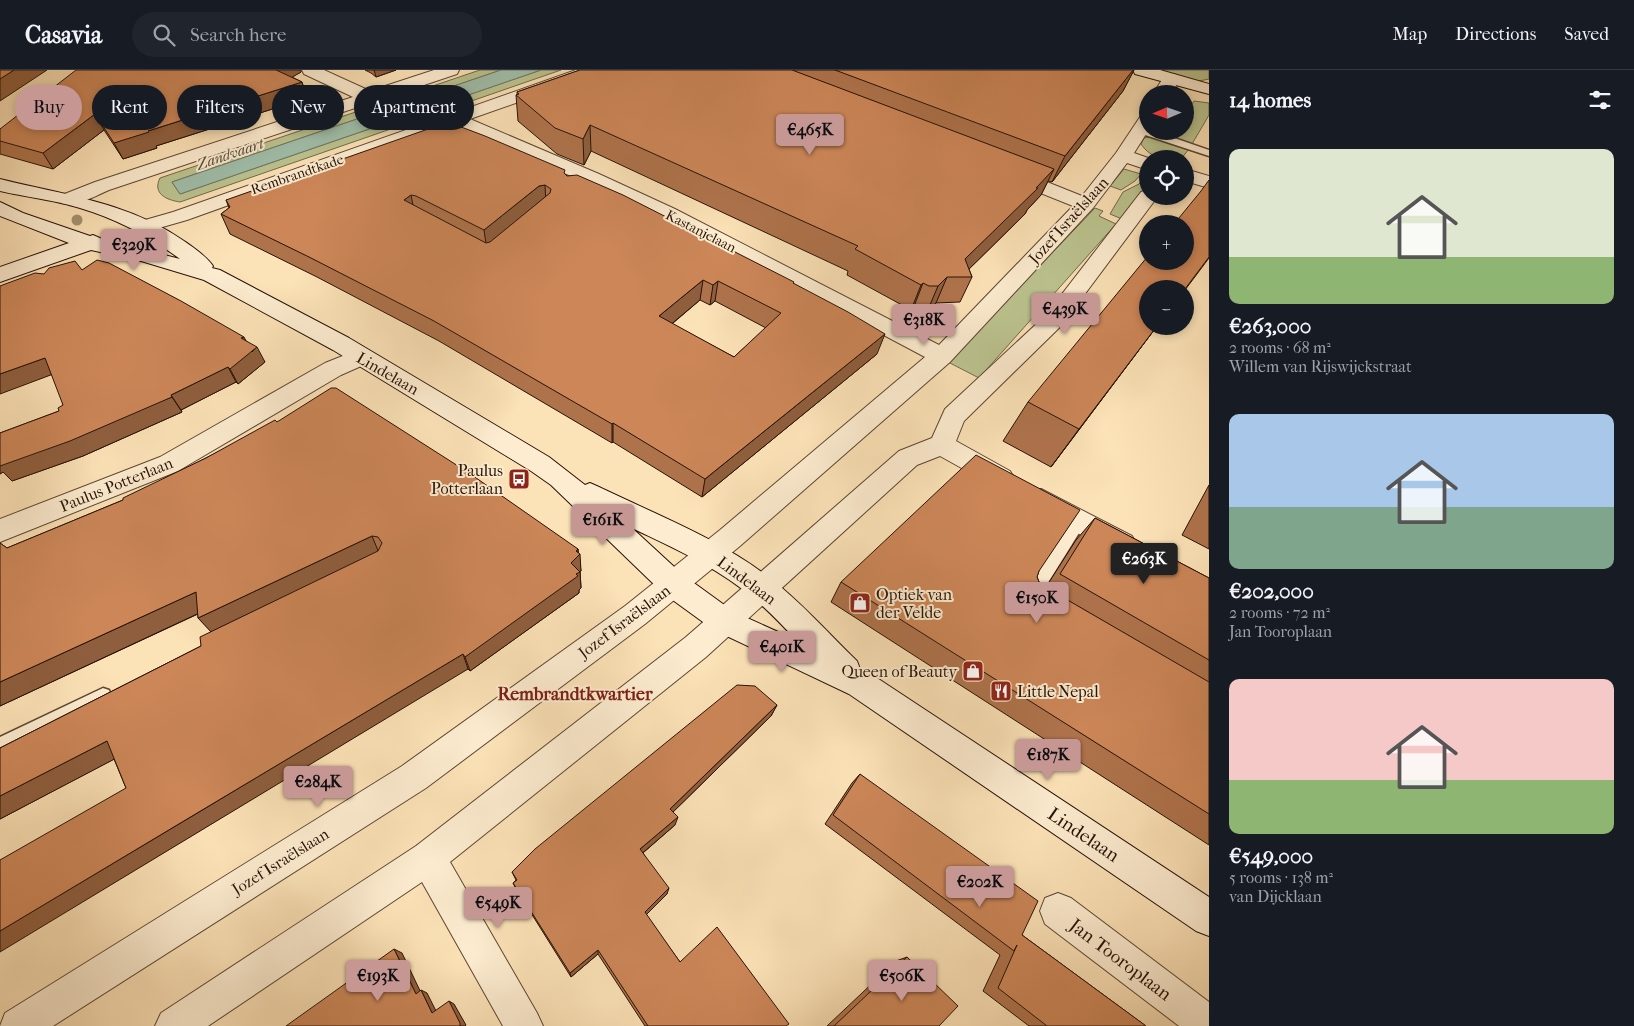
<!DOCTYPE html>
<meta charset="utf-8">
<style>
:root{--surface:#171b24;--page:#20242c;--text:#f1f3f6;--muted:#9ea1a6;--line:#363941;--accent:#c59692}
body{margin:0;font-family:"IM FELL French Canon",serif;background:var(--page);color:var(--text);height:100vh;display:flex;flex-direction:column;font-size:19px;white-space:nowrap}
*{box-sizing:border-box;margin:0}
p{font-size:16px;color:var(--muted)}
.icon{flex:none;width:28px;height:28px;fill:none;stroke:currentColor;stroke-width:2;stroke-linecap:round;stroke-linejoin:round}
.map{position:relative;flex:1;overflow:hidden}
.details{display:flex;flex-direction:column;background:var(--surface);width:425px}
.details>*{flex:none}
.banner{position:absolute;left:15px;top:15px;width:475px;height:45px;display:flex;gap:10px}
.needle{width:32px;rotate:268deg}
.buttons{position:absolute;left:1139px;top:15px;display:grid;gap:10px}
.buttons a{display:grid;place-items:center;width:55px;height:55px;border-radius:50%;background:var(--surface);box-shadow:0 2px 8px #0003;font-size:25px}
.price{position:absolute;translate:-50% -42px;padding:0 11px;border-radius:5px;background:var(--accent);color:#111;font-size:16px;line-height:32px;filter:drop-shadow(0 1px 2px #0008)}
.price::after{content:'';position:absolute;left:50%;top:30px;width:15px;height:11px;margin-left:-8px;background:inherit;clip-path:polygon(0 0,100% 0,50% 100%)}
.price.selected{background:#222;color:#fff}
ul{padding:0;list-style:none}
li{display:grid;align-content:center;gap:10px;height:265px;padding:0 20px}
li span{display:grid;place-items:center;height:155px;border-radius:10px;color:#555}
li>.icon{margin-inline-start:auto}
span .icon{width:90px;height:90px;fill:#fffc;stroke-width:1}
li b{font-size:21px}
h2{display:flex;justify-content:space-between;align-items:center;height:60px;padding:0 20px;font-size:21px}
.chip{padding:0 18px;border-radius:22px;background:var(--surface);box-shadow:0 2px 8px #0003;font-size:18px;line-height:45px}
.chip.selected{background:var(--accent);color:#111}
header{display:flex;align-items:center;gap:30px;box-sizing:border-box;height:70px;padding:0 25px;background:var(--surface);border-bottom:1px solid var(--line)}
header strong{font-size:24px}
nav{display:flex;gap:28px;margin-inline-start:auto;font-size:18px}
.search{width:350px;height:45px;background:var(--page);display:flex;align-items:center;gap:12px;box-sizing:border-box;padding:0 18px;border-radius:28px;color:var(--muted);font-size:19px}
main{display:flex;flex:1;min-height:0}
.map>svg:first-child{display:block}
</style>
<header>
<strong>Casavia</strong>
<div class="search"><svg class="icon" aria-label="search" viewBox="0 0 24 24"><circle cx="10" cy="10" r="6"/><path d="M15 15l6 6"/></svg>Search here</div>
<nav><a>Map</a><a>Directions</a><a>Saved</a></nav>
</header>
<main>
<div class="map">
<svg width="1209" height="956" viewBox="0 0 1209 956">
<rect width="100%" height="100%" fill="#fce2b7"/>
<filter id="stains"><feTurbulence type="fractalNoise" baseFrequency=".004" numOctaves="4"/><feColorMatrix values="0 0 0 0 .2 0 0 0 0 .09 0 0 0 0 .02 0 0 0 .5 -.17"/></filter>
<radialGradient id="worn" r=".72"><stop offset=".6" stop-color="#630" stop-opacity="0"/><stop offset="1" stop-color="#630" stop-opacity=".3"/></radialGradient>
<!-- green -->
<g fill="#bcc490" stroke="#716b4b">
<path d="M480,0h21l-329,112 8,12 361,-124h20l-381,132c-13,-2 -28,-8 -20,-24z"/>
<polygon points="1152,0 1209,0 1209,9 1194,12"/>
<polygon points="1194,31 1209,33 1209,45 1192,74 1162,65 1158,61 1171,64 1173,61 1185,61 1185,44"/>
<path d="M1149,67l40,12 -8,10c-16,0 -30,0 -40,-15l3,-6z"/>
<polygon points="1124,99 1141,104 1135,111 1121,120 1110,116"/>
<polygon points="1146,107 1147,114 1122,149 1110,144 1123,122 1139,114"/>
<polygon points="1095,138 1103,141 1099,146 1116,154 979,308 948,292"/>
</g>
<!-- water -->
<polygon fill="#a0beaa" stroke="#6f7968" points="501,0 541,0 180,124 172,112"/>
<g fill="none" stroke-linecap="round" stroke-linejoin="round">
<!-- lane casing -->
<g stroke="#5c4632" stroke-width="3">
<g id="lane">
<polygon points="1140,57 1148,59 1148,61 1154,61 1209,80 1209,86 1136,62 1135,60"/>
<polygon points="1079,445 1084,447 1086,451 1084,455 1036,532 1030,534 1024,532 1022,527 1024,522 1074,447"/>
<polygon points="103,618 109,620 111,626 109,632 0,684 0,667"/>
</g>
</g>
<!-- street casing -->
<g stroke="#5c4632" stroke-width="2">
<g id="street">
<path d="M302,0h22l46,21 64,-21h25l-2,4 -348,116c-14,6 -32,17 -47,13l-3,-4 3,-4 33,-13 258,-85 -49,-23z"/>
<polygon points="576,0 600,0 598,4 470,49 599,104 675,139 939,275 1073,136 1003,108 1000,104 1003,100 1010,98 1017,100 1082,126 1116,83 1142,44 1148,43 1148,61 1134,83 1151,89 1148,89 1148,100 1127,93 1093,138 950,292 740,476 645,554 426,718 53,956 0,956 5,943 402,696 625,536 720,460 925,287 661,147 585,112 453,55 187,150 145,162 138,160 135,156 138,152 173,142"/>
<polygon points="1171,4 1177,5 1180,9 1171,24 1153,24 1165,5"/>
<polygon points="1185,99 1209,106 1209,118 1185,111"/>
<polygon points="1148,120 1148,126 1158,126 1061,256 964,351 956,371 1010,401 1014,408 1010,415 1001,418 992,415 940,386 917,395 706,587 450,792 537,943 543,956 503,956 422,812 208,956 155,956 161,943 416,776 686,567 899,381 932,368 945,339 1045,246 1141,122"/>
<polygon points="360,279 368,281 372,287 368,293 341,305 178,401 0,472 0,449 160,387 325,293"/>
<polygon points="1041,419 1132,466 1136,474 1132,482 1122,485 1112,482 1032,438 1028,430 1032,422"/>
<polygon points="1058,823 1071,828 1209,932 1209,956 1179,956 1045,854 1040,841 1045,828"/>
</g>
</g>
<!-- secondary casing -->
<g stroke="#261206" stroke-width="2">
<g id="secondary">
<polygon points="1133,0 1160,0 1209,14 1209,24 1135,4"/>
<path d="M0,109c64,16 128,23 184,62 10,7 22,15 29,25l-1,2 8,2 129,68 200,119 36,28 5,-2 9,4c58,28 121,52 172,92 31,24 58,55 86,82l3,8 11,5 338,223v39l-13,-5 -347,-237 -135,-64 -51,-37 -112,-108 -20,-14 -198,-121 -129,-70 -63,-19 -50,-11 -91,32v-15l69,-24 -69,-27v-14l23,11 67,23 3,-1 9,4 78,20c-31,-23 -63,-40 -100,-51 -26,-8 -54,-11 -80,-17zM632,458c41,20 85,39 120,69 16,13 30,28 44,43l-62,-28 -51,-37z"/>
</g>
</g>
<!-- lane -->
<use href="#lane" fill="#fdecd0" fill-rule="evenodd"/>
<!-- street -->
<use href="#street" fill="#fdecd0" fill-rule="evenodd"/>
<!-- secondary -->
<use href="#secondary" fill="#fdecd0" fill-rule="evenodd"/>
</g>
<!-- trees -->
<circle fill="#a39270" cx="77" cy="150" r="5.5"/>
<!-- wall -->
<g fill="#af734c" stroke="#261206" fill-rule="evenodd">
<polygon points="365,0 396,0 376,7 371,3"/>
<polygon points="580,0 1134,0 1123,21 1052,112 1048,111 1041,125 1027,140 1025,144 969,199 972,207 960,232 936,233 927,242 918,242 913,239 911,240 847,205 848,201 591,81 584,95 557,84 518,51 516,25 517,25 517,22"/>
<polygon points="301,2 292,7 302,12 307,28 156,76 157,78 123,89 104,60 53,99 0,84 0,59"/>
<path d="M565,104l2,2 226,107 84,71 -175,143 -89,-55 -1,1 -173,-102 -122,-64 -87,-43 -9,-20 8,-6 -3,-8zM700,230l10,5 5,-4 51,27 -32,29 -62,-33z"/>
<polygon points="1209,188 1185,220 1185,219 1051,397 1003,371 1028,332"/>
<polygon points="44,204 246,271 265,292 238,314 236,312 181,340 182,342 83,386 12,411 3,402 0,404 0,363 59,341 63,335"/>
<polygon points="277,352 578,479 581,501 580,501 581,518 579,520 579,523 470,601 468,599 126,718 114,689 0,749 0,678 201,576 211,561 198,548 198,544 0,636 0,473 7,478 123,430"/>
<polygon points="1209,415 1209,479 1182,465"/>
<polygon points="1095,448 1209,508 1209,775 831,532 841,512 1039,501 1037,507 1040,514 1046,517 1076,470"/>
<polygon points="777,635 771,646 673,742 675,755 643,783 667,824 646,845 680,892 786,956 645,956 598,884 571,907 516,819 513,813 516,810 512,802"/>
<polygon points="860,704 1022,865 1146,956 1029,956 983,921 1000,885 825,754 852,713"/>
<polygon points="907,887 939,956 827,956 896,891"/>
</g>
<!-- shaded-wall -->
<g fill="#8f5e3e" stroke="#261206">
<polygon points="14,0 47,0 0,31 0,9"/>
<polygon points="274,0 301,0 301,2 279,15"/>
<polygon points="374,0 396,0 376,7"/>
<polygon points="1133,0 1134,0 1123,21 1052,112 1065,86"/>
<polygon points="302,12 307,28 156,76 157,78 123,89 114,73 148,61"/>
<polygon points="95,44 104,60 53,99 43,83"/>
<polygon points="590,55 591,81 584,95 583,69"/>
<polygon points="1054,99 1041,125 1027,140 1025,144 961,207 965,189"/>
<polygon points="545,115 546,135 487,181 484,160 539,116"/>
<polygon points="411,125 415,145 404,130"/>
<polygon points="947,207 936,233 927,242 938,216"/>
<polygon points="703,210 700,230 657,266 659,246"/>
<polygon points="718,211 715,231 710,235 713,215"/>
<polygon points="923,213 913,239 911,240 921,215"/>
<polygon points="1157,256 1051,397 1079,359"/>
<polygon points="885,264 877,284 702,427 705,409"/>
<polygon points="244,267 252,282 257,277 265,292 238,314 230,299 241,268"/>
<polygon points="45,288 56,303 0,324 0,304"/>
<polygon points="228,297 236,312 181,340 171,325"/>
<polygon points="172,327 182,342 83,386 12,411 3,402 0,404 0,391"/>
<polygon points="613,353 613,372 612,373 612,354"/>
<polygon points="372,466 379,483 212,563 198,548"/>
<polygon points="578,479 578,485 580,484 581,501 579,502 580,502 581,518 579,520 579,523 470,601 465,587 571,493 576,481"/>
<polygon points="196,522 210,538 0,636 0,612"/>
<polygon points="463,584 468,599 0,882 0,861"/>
<polygon points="777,635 771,646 668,747 670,739"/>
<polygon points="107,671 126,683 0,749 0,726"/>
<polygon points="678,747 675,755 639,786 640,779"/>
<polygon points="669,818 667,824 643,848 645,842"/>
<polygon points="394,879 402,883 423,927 416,924"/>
<polygon points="598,880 598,884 571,907 570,903"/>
<polygon points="421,920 427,923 438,945 432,943"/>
<polygon points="449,931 454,934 466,955 465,956 460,956"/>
</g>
<!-- building -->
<g fill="#cc8658" stroke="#261206" fill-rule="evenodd">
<polygon points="0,0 14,0 0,9"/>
<polygon points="76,0 276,0 302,12 148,61 149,62 114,73 95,44 43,83 0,71 0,59"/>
<polygon points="580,0 792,0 1054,99 1036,118 1038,118 965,189 972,207 947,207 938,216 929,216 923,213 921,215 855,179 858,176 590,55 583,69 555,58 516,25 519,24 517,22"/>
<polygon points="835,0 1133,0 1065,86"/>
<path d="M448,52l37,14 80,34 -1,3 3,3 10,-1 46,20 171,87 -1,1 55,29 37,22 -180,145 -92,-56 -1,1 -178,-103 -125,-64 -88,-43 9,-7 -4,-7zM545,115l6,4 -1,4 -60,49 -4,1 -82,-43 7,-5 5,1 68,34 55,-44zM703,210l10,5 5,-4 63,32 -47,44 -75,-41z"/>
<polygon points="1209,110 1209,187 1185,219 1148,219 1148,256 1157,256 1079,359 1028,332 1148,186 1148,191 1185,191 1185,154 1174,154 1201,121"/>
<polygon points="97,190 109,193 181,231 244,267 241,268 257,277 230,299 228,297 171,325 172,327 70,371 0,396 0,363 59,341 58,338 63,335 45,288 0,304 0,216 35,203 44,204 49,198 75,191 82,200"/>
<polygon points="331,318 336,318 469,403 578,479 576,481 580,484 571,493 580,502 576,504 578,506 465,587 463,584 0,861 0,790 126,718 107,671 0,726 0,678 201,576 200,567 378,481 382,473 378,467 372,466 198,548 196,522 0,612 0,473 7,478 123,430 123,428 206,388 275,350 277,352"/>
<polygon points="976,385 1080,440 1039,501 1037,507 1040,514 1209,612 1209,744 841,512"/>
<polygon points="1095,448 1209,508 1209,590 1060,504"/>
<polygon points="737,615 755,616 777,635 670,739 678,747 640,779 669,818 645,842 680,892 717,857 789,954 786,956 648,956 598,880 570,903 513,813 517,810 512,802 535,779"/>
<polygon points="860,704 1038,831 1022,865 1146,956 1047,956 998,918 1017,875 1014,881 833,745"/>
<polygon points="394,879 416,924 421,920 432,943 449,931 460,953 460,956 286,956"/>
<polygon points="907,887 958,936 939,956 834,956"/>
</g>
<!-- icons -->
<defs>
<g id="bus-square" transform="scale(1.125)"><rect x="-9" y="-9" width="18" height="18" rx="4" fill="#8f2418" stroke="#fdecd0"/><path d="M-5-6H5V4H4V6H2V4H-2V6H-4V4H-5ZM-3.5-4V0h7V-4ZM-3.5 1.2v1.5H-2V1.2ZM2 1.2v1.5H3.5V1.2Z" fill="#fff"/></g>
<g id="shop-square" transform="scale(1.125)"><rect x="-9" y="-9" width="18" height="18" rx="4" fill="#8f2418" stroke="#fdecd0"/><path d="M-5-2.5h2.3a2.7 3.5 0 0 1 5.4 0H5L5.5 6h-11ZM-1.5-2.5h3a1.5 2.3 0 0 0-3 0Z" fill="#fff"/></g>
<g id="restaurant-square" transform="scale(1.125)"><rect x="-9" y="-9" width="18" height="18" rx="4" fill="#8f2418" stroke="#fdecd0"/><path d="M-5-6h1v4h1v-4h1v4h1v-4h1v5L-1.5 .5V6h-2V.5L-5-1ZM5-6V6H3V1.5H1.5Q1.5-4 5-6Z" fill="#fff"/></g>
</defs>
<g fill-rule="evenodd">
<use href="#bus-square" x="519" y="409"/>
<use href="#shop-square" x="860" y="533"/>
<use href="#shop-square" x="973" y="601"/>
<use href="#restaurant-square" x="1001" y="621"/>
</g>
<g text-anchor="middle" stroke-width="4" stroke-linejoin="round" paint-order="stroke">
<!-- far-street labels -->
<g font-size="14" fill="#261206" stroke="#fdecd0">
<text transform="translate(297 104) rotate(-19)" y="5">Rembrandtkade</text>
<text transform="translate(701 161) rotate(27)" y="5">Kastanjelaan</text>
</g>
<!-- far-water labels -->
<g font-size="15" font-style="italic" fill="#514e3f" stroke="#fdecd0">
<text transform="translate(230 84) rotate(-19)" y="5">Zandvaart</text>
</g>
<!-- street labels -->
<g font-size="16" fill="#261206" stroke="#fdecd0">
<text transform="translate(1068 150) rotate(-48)" y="6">Jozef Israëlslaan</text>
<text transform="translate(388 303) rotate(30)" y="6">Lindelaan</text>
<text transform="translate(116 414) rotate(-22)" y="6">Paulus Potterlaan</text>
<text transform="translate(747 510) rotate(37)" y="6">Lindelaan</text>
<text transform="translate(624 551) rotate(-37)" y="6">Jozef Israëlslaan</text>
<text transform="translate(280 791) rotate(-32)" y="6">Jozef Israëlslaan</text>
</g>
<!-- poi labels -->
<g font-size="16" fill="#261206" stroke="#fdecd0" text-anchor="end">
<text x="503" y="406">Paulus<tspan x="503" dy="18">Potterlaan</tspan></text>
<text x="876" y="530" text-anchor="start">Optiek van<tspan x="876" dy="18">der Velde</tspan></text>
<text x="957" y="607">Queen of Beauty</text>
<text x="1017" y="627" text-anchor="start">Little Nepal</text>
</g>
<!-- neighbourhood labels -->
<g font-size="18" font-weight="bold" fill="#7a1f14" stroke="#fdecd0">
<text x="575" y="630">Rembrandtkwartier</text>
</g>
<!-- near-street labels -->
<g font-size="19" fill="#261206" stroke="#fdecd0">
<text transform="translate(1084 764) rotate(34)" y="7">Lindelaan</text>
<text transform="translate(1121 889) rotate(37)" y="7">Jan Tooroplaan</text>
</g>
</g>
<rect width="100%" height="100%" filter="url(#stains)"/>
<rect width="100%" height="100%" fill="url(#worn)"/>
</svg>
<div class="buttons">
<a><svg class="needle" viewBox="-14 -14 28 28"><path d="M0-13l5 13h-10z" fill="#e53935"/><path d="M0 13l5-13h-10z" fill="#9ea1a6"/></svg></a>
<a><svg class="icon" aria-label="locate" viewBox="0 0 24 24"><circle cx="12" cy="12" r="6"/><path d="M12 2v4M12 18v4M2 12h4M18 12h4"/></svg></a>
<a>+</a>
<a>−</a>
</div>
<b class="price" style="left:810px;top:86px">€465K</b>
<b class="price" style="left:134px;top:201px">€329K</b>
<b class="price" style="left:1065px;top:265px">€439K</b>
<b class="price" style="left:924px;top:276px">€318K</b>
<b class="price" style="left:603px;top:476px">€161K</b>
<b class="price selected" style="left:1144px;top:515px">€263K</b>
<b class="price" style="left:1037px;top:554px">€150K</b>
<b class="price" style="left:782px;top:603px">€401K</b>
<b class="price" style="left:1048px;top:711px">€187K</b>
<b class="price" style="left:318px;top:738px">€284K</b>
<b class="price" style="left:980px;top:838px">€202K</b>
<b class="price" style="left:498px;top:859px">€549K</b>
<b class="price" style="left:378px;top:932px">€193K</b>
<b class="price" style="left:902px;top:932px">€506K</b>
<div class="banner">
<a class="chip selected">Buy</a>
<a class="chip">Rent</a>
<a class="chip">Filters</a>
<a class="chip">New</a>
<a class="chip">Apartment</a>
</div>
</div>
<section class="details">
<h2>14 homes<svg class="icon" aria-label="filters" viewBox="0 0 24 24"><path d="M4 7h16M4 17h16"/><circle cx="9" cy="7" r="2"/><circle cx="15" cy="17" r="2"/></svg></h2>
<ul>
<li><span style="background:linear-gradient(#dfe7d0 70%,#8fb573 0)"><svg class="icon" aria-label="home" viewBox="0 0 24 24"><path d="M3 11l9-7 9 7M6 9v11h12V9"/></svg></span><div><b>€263,000</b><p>2 rooms · 68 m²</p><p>Willem van Rijswijckstraat</p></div></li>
<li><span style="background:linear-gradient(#a9c7e8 60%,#7fa58c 0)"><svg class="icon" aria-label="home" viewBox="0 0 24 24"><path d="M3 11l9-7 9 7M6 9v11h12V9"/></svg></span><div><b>€202,000</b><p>2 rooms · 72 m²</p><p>Jan Tooroplaan</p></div></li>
<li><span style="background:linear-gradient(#f6c9c9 65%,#8fb573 0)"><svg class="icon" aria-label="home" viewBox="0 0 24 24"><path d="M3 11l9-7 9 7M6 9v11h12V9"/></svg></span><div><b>€549,000</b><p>5 rooms · 138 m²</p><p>van Dijcklaan</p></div></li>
</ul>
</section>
</main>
